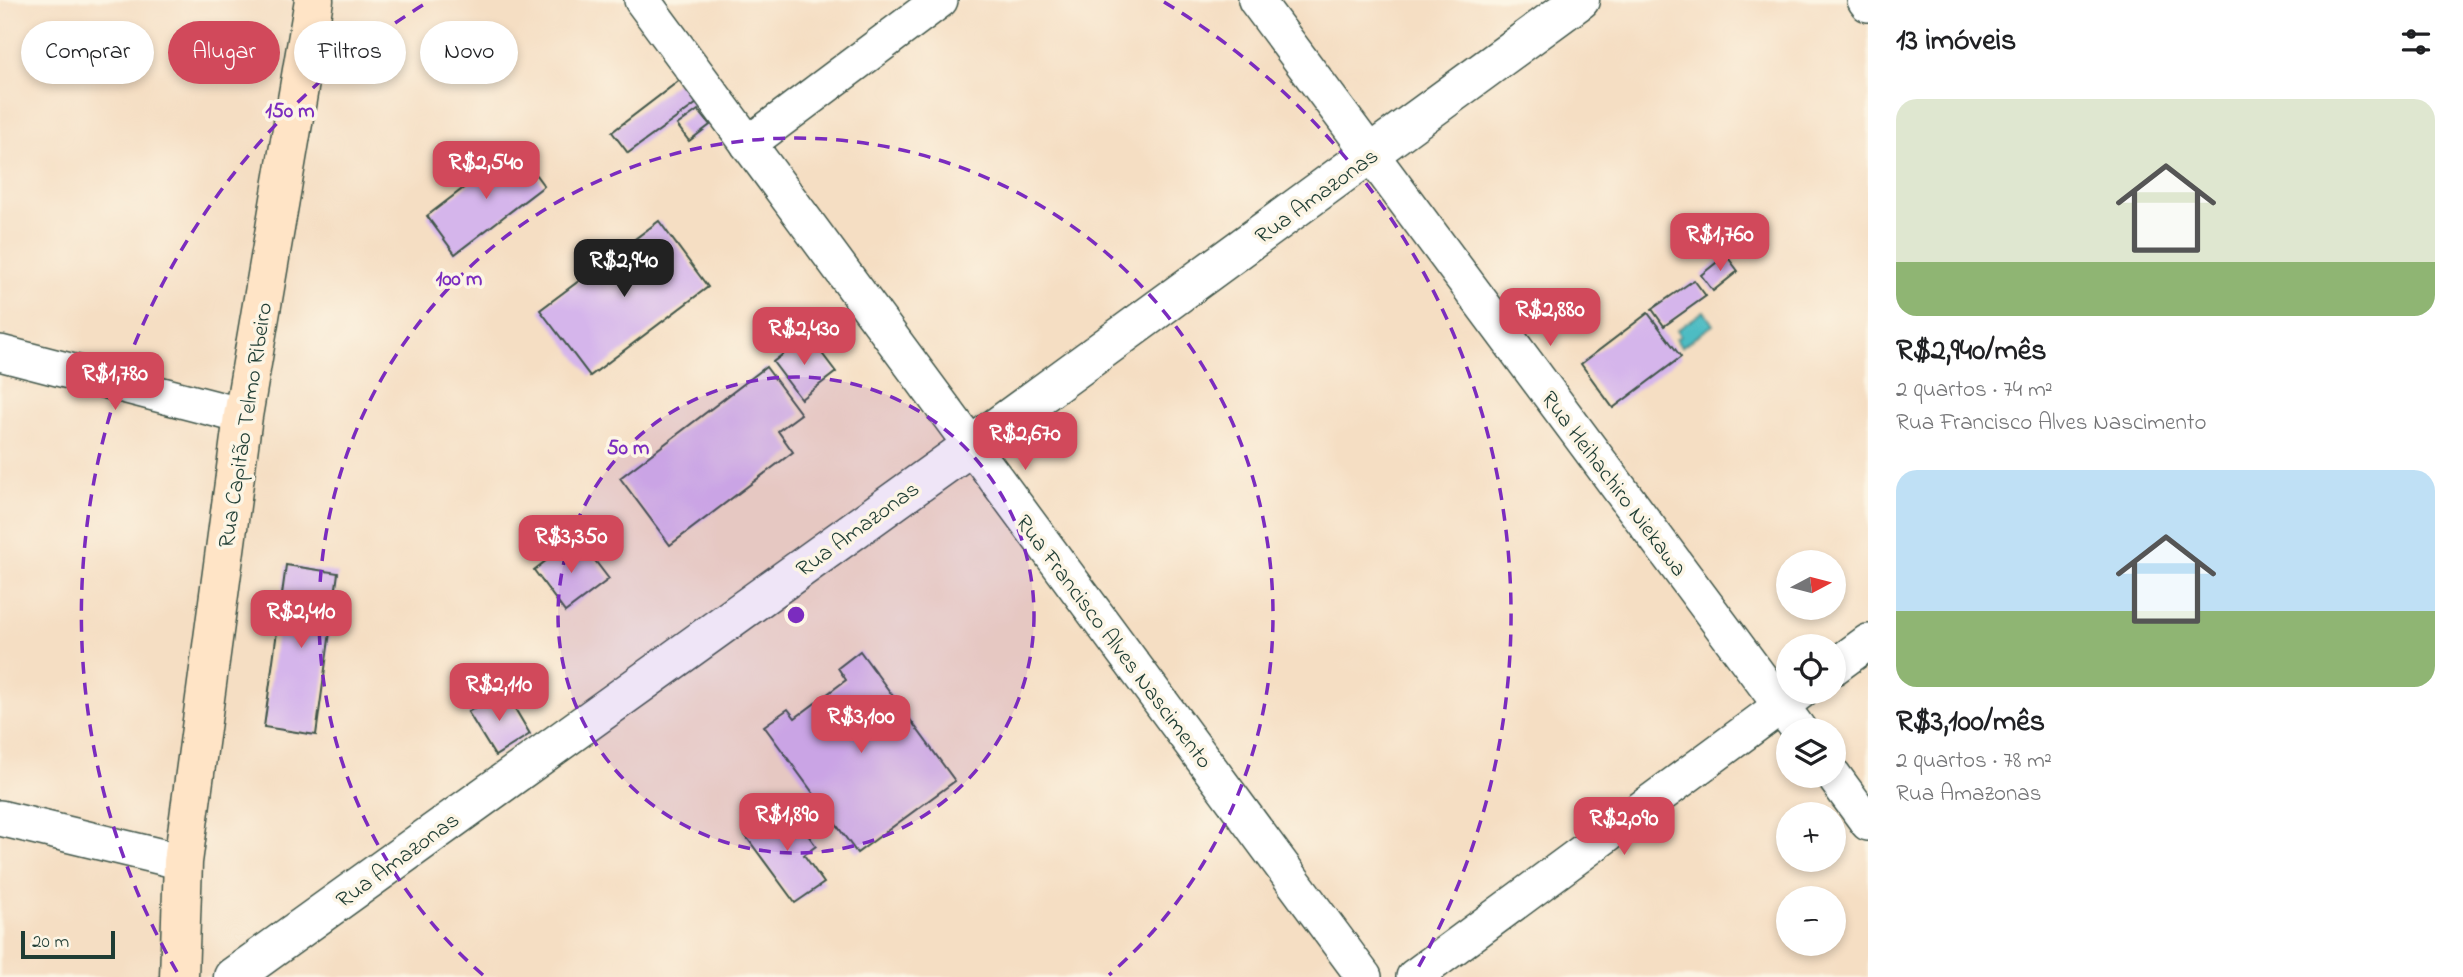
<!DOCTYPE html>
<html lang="pt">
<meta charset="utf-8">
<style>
:root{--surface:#fff;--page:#f2f2f2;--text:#202124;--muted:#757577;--accent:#d1495b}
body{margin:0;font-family:"Indie Flower",sans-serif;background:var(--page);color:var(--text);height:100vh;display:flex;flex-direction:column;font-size:26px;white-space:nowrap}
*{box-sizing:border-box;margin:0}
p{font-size:23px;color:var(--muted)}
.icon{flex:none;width:38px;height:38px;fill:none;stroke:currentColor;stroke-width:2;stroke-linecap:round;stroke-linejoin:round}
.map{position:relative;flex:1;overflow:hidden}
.side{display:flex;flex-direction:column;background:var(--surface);width:595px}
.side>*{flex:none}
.banner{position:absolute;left:21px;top:21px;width:665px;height:63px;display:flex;gap:14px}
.needle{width:46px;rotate:83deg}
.buttons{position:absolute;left:1776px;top:550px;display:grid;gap:14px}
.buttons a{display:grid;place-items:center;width:70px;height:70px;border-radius:50%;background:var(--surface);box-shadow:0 4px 10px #0003;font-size:35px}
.scale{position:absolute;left:21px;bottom:18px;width:94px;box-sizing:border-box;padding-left:7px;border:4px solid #1f3d34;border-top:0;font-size:19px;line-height:24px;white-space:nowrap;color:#1f3d34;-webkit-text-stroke:5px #fcf5e5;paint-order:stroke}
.price{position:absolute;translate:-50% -60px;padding:0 16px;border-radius:14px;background:var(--accent);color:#fff;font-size:23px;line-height:46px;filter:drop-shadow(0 2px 4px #0008)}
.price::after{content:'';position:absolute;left:50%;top:42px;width:21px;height:16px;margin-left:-10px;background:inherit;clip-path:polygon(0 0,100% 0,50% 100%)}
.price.on{background:#222;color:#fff}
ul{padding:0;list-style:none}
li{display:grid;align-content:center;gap:14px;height:371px;padding:0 28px}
li span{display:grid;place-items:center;height:217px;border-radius:21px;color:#555}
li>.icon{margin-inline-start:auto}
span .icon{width:126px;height:126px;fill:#fffc;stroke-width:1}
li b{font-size:30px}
h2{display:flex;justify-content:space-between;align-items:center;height:84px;padding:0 28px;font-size:30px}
.chip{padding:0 24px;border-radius:32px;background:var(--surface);box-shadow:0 4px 10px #0003;font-size:24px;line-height:63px}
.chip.on{background:var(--accent);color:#fff}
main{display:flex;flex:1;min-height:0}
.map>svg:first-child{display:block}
</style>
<main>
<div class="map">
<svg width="1868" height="977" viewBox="0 0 1868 977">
<rect width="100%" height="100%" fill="#fcf5e5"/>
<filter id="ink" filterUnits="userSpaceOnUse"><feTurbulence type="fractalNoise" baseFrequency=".0143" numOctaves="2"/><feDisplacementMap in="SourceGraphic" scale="14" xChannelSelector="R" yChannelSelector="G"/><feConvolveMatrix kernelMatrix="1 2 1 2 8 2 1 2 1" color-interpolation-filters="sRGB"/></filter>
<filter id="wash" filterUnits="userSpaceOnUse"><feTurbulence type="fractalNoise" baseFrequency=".00686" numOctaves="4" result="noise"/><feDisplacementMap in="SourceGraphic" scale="28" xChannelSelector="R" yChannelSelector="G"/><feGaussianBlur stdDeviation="1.57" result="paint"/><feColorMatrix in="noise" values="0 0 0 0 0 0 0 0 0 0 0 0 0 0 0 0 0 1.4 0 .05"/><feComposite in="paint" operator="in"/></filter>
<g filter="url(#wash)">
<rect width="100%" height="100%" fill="#f5dec3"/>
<!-- water -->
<polygon fill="#4dbcc3" stroke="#367c7c" stroke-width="2" points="1704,311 1713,325 1681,347 1676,339 1680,336 1677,330"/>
<g id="blocks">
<!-- building -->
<g fill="#d5b5eb">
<polygon points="680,80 697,103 628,153 612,132"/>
<polygon points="698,110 710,125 689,141 677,125"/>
<polygon points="516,148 544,186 455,254 427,216"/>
<polygon points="659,221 708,287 590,376 540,310"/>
<polygon points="1726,255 1738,271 1713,291 1701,275"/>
<polygon points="1694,280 1706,296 1664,326 1652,309"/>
<polygon points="1648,313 1681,357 1613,408 1581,364"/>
<polygon points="808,335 836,372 801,399 773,362"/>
<polygon points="766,367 801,414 778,431 793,452 670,545 620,478"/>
<polygon points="577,537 609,579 565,612 534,570"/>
<polygon points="286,565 338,573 316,735 264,727"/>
<polygon points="860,651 955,781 857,853 764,726 788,709 795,718 846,680 838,668"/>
<polygon points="504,690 530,734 495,756 468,712"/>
<polygon points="786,805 816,846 804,855 824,883 795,903 745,835"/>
</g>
</g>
</g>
<g filter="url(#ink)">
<use href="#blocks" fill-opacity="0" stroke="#3f5549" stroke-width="2"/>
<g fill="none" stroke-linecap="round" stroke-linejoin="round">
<!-- minor casing -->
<g stroke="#3f5549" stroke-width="38">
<g id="minor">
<polyline points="642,0 1364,977"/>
<polyline points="1256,0 1799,730"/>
<polyline points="1865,0 1868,4"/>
<polyline points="748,144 940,0"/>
<polyline points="0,353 243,416"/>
<polyline points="1834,667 1868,642"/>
<polyline points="1833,775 1868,823"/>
<polyline points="0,818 183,862"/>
<polyline points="1414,977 1801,691"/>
</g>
</g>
<!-- tertiary casing -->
<g stroke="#3f5549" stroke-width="41">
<polyline id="tertiary" points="233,977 971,446 1580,0"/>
</g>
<!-- secondary casing -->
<g stroke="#3f5549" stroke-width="41">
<polyline id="secondary" points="179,977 183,862 243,416 314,0"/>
</g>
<!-- minor -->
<use href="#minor" stroke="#fff" stroke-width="35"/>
<!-- tertiary -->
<use href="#tertiary" stroke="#fff" stroke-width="38"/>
<!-- secondary -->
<use href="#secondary" stroke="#ffe4c6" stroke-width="38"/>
</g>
</g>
<!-- distance rings -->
<circle cx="796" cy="615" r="238" fill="#7b2cbf" fill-opacity=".12"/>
<g fill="none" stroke="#7b2cbf" stroke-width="3.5" stroke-dasharray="12 9">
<circle cx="796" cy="615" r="238"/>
<path d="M483 975A477 477 0 1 1 1109 975"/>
<path d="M177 972A715 715 0 0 1 428 2M1164 2A715 715 0 0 1 1415 973"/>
</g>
<g text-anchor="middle" stroke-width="7" stroke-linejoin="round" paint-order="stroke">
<!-- street labels -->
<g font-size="23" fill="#1f3d34" stroke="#fcf5e5">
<text transform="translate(1316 195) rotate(-36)" y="8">Rua Amazonas</text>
<text transform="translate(244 425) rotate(-81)" y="8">Rua Capitão Telmo Ribeiro</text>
<text transform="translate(1615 483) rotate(53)" y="8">Rua Heihachiro Niekawa</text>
<text transform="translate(857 528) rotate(-36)" y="8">Rua Amazonas</text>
<text transform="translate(1115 641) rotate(53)" y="8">Rua Francisco Alves Nascimento</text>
<text transform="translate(397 859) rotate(-36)" y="8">Rua Amazonas</text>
</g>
</g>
<circle cx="796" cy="615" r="10" fill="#7b2cbf" stroke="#fcf5e5" stroke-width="3.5"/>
<g font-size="21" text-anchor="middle" font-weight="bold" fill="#7b2cbf" stroke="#fcf5e5" stroke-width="7" stroke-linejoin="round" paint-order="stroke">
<text x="290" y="117">150 m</text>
<text x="459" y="285">100 m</text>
<text x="628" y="454">50 m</text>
</g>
</svg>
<div class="buttons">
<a><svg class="needle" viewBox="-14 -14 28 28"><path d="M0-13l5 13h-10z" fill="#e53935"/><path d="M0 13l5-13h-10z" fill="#757577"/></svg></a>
<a><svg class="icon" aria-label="locate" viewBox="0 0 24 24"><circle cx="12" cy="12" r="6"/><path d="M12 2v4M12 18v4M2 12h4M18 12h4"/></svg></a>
<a><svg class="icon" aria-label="layers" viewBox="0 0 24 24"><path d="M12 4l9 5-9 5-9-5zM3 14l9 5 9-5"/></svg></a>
<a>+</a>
<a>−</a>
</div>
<div class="scale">20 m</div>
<b class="price" style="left:486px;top:201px">R$2,540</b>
<b class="price" style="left:1720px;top:273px">R$1,760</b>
<b class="price on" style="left:624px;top:299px">R$2,940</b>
<b class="price" style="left:1550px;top:348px">R$2,880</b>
<b class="price" style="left:804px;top:367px">R$2,430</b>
<b class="price" style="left:115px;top:412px">R$1,780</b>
<b class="price" style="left:1025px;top:472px">R$2,670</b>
<b class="price" style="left:571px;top:575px">R$3,350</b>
<b class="price" style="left:301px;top:650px">R$2,410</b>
<b class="price" style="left:499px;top:723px">R$2,110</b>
<b class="price" style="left:861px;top:755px">R$3,100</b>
<b class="price" style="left:787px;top:853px">R$1,890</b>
<b class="price" style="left:1624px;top:857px">R$2,090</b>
<div class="banner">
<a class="chip">Comprar</a>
<a class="chip on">Alugar</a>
<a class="chip">Filtros</a>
<a class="chip">Novo</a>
</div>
</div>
<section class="side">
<h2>13 imóveis<svg class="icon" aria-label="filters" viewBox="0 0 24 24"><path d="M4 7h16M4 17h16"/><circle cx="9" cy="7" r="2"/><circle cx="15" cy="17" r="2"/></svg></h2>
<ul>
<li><span style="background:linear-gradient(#dfe7d0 75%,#8fb573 0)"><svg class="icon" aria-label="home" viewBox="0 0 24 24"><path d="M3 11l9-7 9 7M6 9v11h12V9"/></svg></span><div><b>R$2,940/mês</b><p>2 quartos · 74 m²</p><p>Rua Francisco Alves Nascimento</p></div></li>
<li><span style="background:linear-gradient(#bfe0f5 65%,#8fb573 0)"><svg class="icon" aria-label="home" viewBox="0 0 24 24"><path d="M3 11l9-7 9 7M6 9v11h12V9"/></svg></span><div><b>R$3,100/mês</b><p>2 quartos · 78 m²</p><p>Rua Amazonas</p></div></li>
</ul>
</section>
</main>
